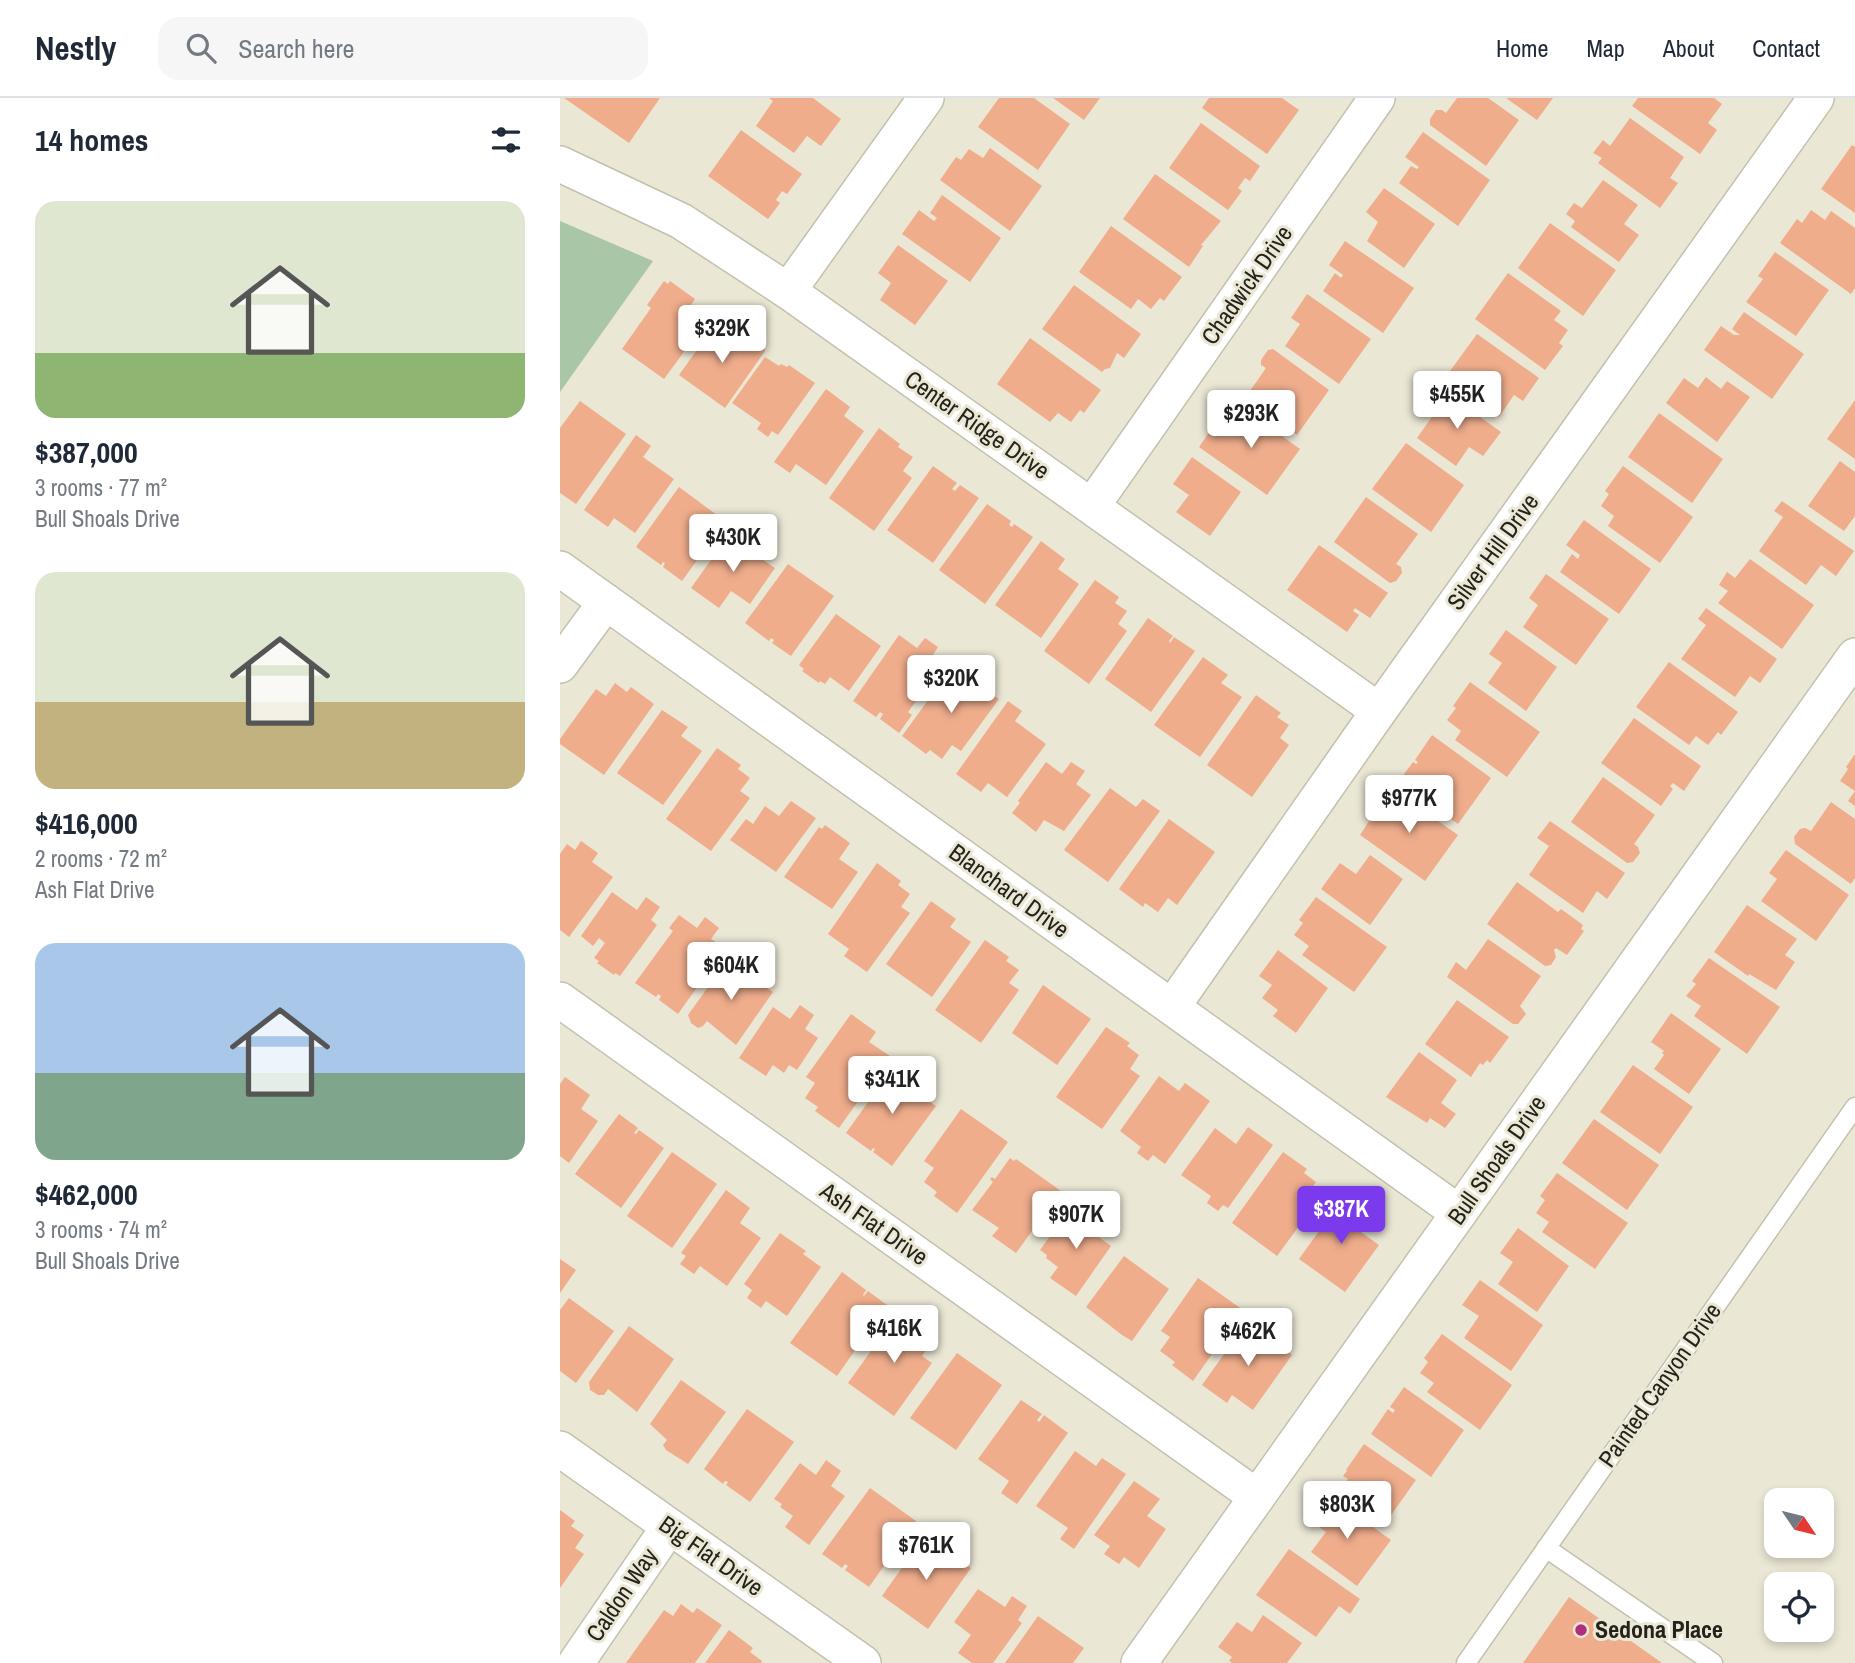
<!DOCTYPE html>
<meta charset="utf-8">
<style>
:root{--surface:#fff;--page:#f6f6f7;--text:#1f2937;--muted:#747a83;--line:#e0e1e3;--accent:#7c3aed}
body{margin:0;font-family:"Archivo Narrow",sans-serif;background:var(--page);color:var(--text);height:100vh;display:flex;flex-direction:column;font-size:26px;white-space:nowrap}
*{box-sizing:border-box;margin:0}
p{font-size:23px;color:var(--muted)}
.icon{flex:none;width:38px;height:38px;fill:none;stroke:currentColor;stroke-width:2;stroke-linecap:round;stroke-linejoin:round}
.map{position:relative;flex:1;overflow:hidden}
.sheet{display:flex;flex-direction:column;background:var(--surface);width:560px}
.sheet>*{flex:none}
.needle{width:46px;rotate:125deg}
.buttons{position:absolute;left:1204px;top:1390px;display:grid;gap:14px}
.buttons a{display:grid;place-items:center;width:70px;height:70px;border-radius:14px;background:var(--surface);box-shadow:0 4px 10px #0003;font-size:35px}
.price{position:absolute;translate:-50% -60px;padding:0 16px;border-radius:7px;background:#fff;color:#222;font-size:23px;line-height:46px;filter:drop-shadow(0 2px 4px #0008)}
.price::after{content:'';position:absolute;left:50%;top:42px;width:21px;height:16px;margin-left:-10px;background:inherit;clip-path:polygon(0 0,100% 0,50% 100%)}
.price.current{background:var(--accent);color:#fff}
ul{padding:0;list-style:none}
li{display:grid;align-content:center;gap:14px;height:371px;padding:0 35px}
li span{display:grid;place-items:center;height:217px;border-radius:21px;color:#555}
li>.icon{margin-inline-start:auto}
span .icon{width:126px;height:126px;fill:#fffc;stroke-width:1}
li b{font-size:30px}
h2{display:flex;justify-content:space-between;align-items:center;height:84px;padding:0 35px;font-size:30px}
header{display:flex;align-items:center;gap:42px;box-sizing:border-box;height:98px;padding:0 35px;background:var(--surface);border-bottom:2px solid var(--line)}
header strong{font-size:33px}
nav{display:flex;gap:38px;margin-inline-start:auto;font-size:24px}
.search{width:490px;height:63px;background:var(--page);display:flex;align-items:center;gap:18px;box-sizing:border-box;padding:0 24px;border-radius:21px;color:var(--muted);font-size:26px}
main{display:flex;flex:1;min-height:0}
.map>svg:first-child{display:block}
</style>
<header>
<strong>Nestly</strong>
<div class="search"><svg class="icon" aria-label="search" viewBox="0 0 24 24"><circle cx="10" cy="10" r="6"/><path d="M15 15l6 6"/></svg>Search here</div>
<nav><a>Home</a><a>Map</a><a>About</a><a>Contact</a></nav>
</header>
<main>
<section class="sheet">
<h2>14 homes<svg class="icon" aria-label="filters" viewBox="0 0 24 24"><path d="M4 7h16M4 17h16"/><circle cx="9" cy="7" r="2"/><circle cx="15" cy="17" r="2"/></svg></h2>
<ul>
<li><span style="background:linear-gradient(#dfe7d0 70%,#8fb573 0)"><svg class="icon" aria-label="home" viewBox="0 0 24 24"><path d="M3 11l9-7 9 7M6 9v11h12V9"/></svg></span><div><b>$387,000</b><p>3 rooms · 77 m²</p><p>Bull Shoals Drive</p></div></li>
<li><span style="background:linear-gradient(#dfe7d0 60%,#c2b280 0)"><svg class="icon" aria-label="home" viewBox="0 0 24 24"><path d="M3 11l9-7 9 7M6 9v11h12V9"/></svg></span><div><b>$416,000</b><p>2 rooms · 72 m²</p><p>Ash Flat Drive</p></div></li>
<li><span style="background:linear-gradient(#a9c7e8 60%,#7fa58c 0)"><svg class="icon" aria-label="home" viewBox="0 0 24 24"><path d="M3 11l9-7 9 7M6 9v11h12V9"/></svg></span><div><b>$462,000</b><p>3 rooms · 74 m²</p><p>Bull Shoals Drive</p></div></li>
</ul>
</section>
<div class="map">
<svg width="1295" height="1565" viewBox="0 0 1295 1565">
<rect width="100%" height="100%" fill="#ebe7d5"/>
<!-- green -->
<polygon fill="#a9c6a6" points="0,123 93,163 0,294"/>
<!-- building -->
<g fill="#efad8c">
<polygon points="4,0 100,0 69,45"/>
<polygon points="209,0 253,0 281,21 261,48 247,38 234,55 196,28 213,3"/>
<polygon points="439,0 474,0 510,26 478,72 418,29"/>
<polygon points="493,0 540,0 524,22"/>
<polygon points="649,0 722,0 739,12 707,56 642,10"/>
<polygon points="897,0 928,0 959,22 926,68 870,27 870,21 876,12 882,12 886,15"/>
<polygon points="946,0 993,0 977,22"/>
<polygon points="1078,0 1154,0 1162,6 1148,25 1157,32 1140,56 1072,8"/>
<polygon points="1070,20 1124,59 1110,80 1118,85 1100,110 1038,65 1042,60 1033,55 1043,42 1050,48"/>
<polygon points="641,25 700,68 690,83 685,80 678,90 682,93 668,112 609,70"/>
<polygon points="181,32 242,76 227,96 222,93 216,102 220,105 208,121 148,78"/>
<polygon points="863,34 930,82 898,128 839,85 851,68 857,71 859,69 845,59"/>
<polygon points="1292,47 1295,49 1295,115 1261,91"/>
<polygon points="430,50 482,88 450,133 380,82 396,59 401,62 409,51 423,60"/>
<polygon points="595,76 661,123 641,147 643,148 629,169 563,121"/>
<polygon points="1043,82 1078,107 1064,126 1079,137 1059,164 1011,129 1015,123 1006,116 1014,105 1022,110"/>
<polygon points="824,90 875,126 844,170 807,143 818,124 806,114"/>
<polygon points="382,97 441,140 410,184 342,136 359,112 374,123 377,120 370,115"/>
<polygon points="1251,112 1265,122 1271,113 1295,130 1295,190 1291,196 1220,145 1237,121 1242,125"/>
<polygon points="990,125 1056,172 1023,218 958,170"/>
<polygon points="551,128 622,179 604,203 600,200 591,211 578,201 571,211 519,174"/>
<polygon points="785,143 854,190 823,235 763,193 775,175 781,180 783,177 769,167"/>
<polygon points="338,147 388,183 355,227 320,202 331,185 318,175"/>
<polygon points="1215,154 1269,192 1236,238 1186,204 1203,181 1198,178"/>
<polygon points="948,175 1001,213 994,222 1008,232 999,245 1003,248 985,272 915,221"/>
<polygon points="104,183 108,186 110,183 135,201 131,207 144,216 146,224 104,281 62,251 91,210 87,207"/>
<polygon points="514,187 581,236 564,260 557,255 550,270 545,271 542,274 482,231"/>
<polygon points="747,196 811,241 779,286 725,248 740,226 731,220"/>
<polygon points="1184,214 1244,256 1212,301 1144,252 1161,228 1174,237 1180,237 1172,231"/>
<polygon points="156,225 185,246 195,241 204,247 205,253 165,310 119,277"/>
<polygon points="917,236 979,280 963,303 954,297 939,319 885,280"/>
<polygon points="470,240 541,292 524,315 520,312 511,324 498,315 490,324 437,286"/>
<polygon points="713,251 769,292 737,337 685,300 706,270 701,267 701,262 708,252"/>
<polygon points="205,259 219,268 221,266 227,269 229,267 255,285 218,337 212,333 208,339 197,331 201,325 172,305"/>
<polygon points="1146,279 1161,291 1167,283 1190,299 1157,344 1106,305 1124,280 1138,290"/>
<polygon points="266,291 290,309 284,318 304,333 266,387 236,366 230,375 214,364"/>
<polygon points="888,296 941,334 923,358 909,349 896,368 857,340"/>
<polygon points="1295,302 1295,361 1267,341"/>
<polygon points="20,303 66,336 16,406 0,395 0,330"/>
<polygon points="679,308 740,351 707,397 639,349 657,323 670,333 672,330 666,326"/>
<polygon points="1099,315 1163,361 1132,405 1068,359"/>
<polygon points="319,330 340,346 338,349 353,359 343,373 352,380 314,433 269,400"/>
<polygon points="76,337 91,348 83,359 114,381 75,435 54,420 48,429 24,412"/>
<polygon points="846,345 904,387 871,434 812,391"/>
<polygon points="632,359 681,394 650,438 616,414 629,397 613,386"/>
<polygon points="1280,363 1295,374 1295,418 1284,433 1248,408"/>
<polygon points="373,368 397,385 392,391 395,393 400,387 419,400 373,465 327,432"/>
<polygon points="1063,368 1133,419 1100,465 1048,428 1054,418 1041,408 1049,396 1045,393"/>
<polygon points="119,389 165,423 122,483 103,469 105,465 103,464 101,467 76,449"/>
<polygon points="806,399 858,436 836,466 841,469 842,475 836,483 830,485 774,444"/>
<polygon points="1222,403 1294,453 1276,478 1261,467 1246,487 1199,453 1223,419 1214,413"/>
<polygon points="427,406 451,423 449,427 452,429 454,426 473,439 425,506 379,472"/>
<polygon points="1024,422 1091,471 1059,516 1000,474 1012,456 1018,461 1020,457 1006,447"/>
<polygon points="168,438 215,470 190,506 171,493 159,510 131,490"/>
<polygon points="481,443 505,461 498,471 519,486 481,540 435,507"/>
<polygon points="759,447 828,495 810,520 795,510 793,513 799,517 787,534 727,492"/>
<polygon points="1190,461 1254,507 1222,551 1158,505 1168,493 1159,487 1167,474 1175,480"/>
<polygon points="228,466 274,498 231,558 212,545 214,542 211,540 209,543 185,525"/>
<polygon points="986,476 1049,521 1016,567 963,529 978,507 969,500"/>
<polygon points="535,482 559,499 555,505 567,513 558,526 567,533 529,586 484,553"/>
<polygon points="1146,510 1217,561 1200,585 1190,578 1175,599 1121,561 1146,527 1138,521"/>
<polygon points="276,516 321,548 289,593 270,579 265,586 260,583 259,585 242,573 244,571 239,567"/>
<polygon points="588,520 613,538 609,543 610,545 614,539 635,553 591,614 545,581"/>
<polygon points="946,532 997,569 966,613 928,585 942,565 929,556"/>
<polygon points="339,537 357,550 365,540 378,549 371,560 382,568 348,614 352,617 339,635 320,621 323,616 320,614 316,619 293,603"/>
<polygon points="643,559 668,577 661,585 682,599 640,659 594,627"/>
<polygon points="1109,564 1178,614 1161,637 1158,634 1148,647 1136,638 1129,647 1076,609"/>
<polygon points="393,568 439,601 401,653 392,647 382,661 370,652 366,656 342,638"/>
<polygon points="910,584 980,634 947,679 895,642 901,633 887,622 896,610 893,608"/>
<polygon points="55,585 67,594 71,589 94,606 44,677 0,646 0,641 36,591 46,598"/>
<polygon points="696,597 721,615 717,619 729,627 720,640 729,647 692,699 647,667"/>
<polygon points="448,603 462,613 455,623 486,646 447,699 428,685 421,694 396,676"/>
<polygon points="102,612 128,629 121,638 142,653 103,707 57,675"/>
<polygon points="1074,620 1141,668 1124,693 1113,685 1110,688 1113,691 1101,708 1041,665"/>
<polygon points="872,637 931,680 898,726 839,683 853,664 856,666 858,664 855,662"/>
<polygon points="157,650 181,667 178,671 190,680 180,693 190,700 151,753 106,721"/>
<polygon points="1295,656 1295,708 1288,703 1295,693 1280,683 1288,671 1286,669"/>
<polygon points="486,664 502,676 511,664 525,673 516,686 531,697 504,733 484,722 476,734 452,715 460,705 458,703"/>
<polygon points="1043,679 1095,717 1074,746 1078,749 1080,755 1073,764 1067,765 1011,724"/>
<polygon points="550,690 576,709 583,701 600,713 548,784 504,752"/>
<polygon points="833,691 898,737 865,783 800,737 813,717 819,722 821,719 816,715"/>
<polygon points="231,703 256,720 216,774 170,742 186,721 193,726 205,708 219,718"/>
<polygon points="1271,704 1295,721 1295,780 1291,786 1235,746 1234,739 1240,731 1245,730 1251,733"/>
<polygon points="609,721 655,754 617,807 608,800 598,814 585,805 583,809 559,791"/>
<polygon points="990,723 1065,775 1047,801 1037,793 1023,815 969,777 989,748 977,740"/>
<polygon points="265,727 290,745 279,761 298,774 272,811 224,779 259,729 262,731"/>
<polygon points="21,743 38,755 32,764 53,779 9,839 0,832 0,756 7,746 15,752"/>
<polygon points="1226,752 1289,797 1256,843 1201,803 1217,781 1209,775"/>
<polygon points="810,757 843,781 810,827 761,791 780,765 796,776"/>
<polygon points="317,765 341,783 338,787 350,796 341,809 350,815 307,874 284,858 289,851 268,836"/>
<polygon points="957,784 998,814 1001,811 1023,827 1021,831 1024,833 1007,857 996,850 994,852 996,859 991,867 985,868 927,826"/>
<polygon points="52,794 77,812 86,799 100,809 91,822 97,827 60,878 55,875 54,877 37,865 39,863 34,860 45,845 39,840 33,848 21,838"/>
<polygon points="756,799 827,849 794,894 742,857 749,848 734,837 743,825 739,822"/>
<polygon points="371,803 396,821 390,829 411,844 372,899 326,866"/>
<polygon points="1187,807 1237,841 1225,857 1235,864 1216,892 1189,876 1188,878 1154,854"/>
<polygon points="119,817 137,830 145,819 159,830 151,841 165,850 118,916 99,902 101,898 98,896 96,899 75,885 113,833 109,830"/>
<polygon points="928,841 981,878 960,908 966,916 958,926 953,926 887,879 896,864 906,872"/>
<polygon points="425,842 449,859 446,863 459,872 449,885 459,892 421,945 375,912"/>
<polygon points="718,852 768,890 736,935 713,918 718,912 702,900 712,887 699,878"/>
<polygon points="1149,860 1220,909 1187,956 1134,918 1141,908 1126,898 1136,886 1132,883"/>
<polygon points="168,861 213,894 176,947 147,923 143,928 138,930 131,925 128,917"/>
<polygon points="483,887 531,921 497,967 452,935"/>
<polygon points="897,902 949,939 930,965 927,962 923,967 920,965 911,979 865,946"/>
<polygon points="240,907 254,917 245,931 258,940 237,972 229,967 224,975 213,967 206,978 179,960 213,909 230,921"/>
<polygon points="1111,915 1161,951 1129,996 1094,971 1104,957 1102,955 1104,953 1091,944"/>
<polygon points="291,916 316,934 309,944 330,958 279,1030 255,1013 258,1009 245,1000 255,985 246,979"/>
<polygon points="546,929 570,945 567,948 579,957 570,971 580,978 542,1031 496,999"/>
<polygon points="859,954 897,982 881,1005 896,1016 885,1030 870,1020 867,1025 826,999"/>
<polygon points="340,965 361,980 353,992 376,1008 332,1068 313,1054 315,1051 313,1050 311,1053 286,1035 329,975 331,977"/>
<polygon points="1073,967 1133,1009 1100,1056 1040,1014"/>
<polygon points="599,978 619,993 625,985 650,1003 605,1066 593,1057 588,1063 577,1055 581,1049 560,1033"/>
<polygon points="5,979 30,997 21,1011 38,1023 9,1065 0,1058 0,986"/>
<polygon points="401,1011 448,1044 397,1115 374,1098 377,1094 364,1084 374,1070 364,1063"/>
<polygon points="59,1016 78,1030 74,1035 76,1036 79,1032 104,1050 61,1110 15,1076"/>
<polygon points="1034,1021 1099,1067 1067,1112 1002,1065"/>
<polygon points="688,1029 713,1047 668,1110 663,1107 658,1113 647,1105 651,1098 621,1077 655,1030 676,1046"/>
<polygon points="112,1054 157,1086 112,1150 67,1118"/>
<polygon points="723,1054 747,1071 744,1075 756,1084 746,1098 756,1105 717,1158 672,1125"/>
<polygon points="450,1060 454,1063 456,1061 501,1093 456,1155 432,1138 439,1130 412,1112 433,1084 430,1081 432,1079 435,1081"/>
<polygon points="997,1075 1068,1125 1035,1171 982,1134 989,1124 976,1115 985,1102 980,1098"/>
<polygon points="166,1092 190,1110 180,1125 201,1140 167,1188 140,1168 134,1176 120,1166 126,1158 121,1155"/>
<polygon points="785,1097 810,1116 798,1132 819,1147 785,1194 739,1161"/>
<polygon points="530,1111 545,1123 536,1137 551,1148 516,1198 490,1180 498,1169 486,1160 487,1157 480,1152 506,1116 520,1125"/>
<polygon points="958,1130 1009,1168 977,1214 938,1186 953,1164 940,1155"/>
<polygon points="220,1135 246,1153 243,1156 261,1169 227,1218 206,1203 201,1210 187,1200 192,1192 184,1186"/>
<polygon points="564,1158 609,1191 572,1243 562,1237 526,1209"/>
<polygon points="0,1161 16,1172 0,1195"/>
<polygon points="282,1174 306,1192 303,1197 304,1198 308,1193 327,1207 277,1278 230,1245"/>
<polygon points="638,1180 683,1212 633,1283 612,1267 615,1264 600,1253 610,1239 601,1233"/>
<polygon points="920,1182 983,1227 951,1273 904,1240 919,1218 902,1207"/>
<polygon points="9,1200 54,1233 16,1285 0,1273 0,1212"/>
<polygon points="339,1214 362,1231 359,1236 371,1245 362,1258 372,1265 334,1318 288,1285"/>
<polygon points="687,1224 732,1257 693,1312 672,1297 667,1305 642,1287"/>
<polygon points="69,1228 114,1261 77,1314 48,1291 44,1297 38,1297 30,1292 29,1284"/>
<polygon points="882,1236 952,1287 920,1332 867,1294 874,1285 860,1275 868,1264 864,1260"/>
<polygon points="397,1255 442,1287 396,1352 350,1320"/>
<polygon points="121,1282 166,1314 128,1366 106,1352 103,1347 107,1342 90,1326"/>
<polygon points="844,1289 904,1332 871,1379 811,1336 828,1311 833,1315 835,1312 830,1309"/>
<polygon points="461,1302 482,1316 477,1322 479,1324 484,1317 508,1335 457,1406 441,1395 449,1383 418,1361"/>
<polygon points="187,1311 234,1344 190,1404 166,1387 168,1384 165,1383 163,1386 144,1371"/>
<polygon points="804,1346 856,1382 824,1427 778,1394 788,1381 783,1378 787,1373 786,1372"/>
<polygon points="515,1353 536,1368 542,1360 566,1376 514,1451 500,1441 508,1430 476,1408"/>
<polygon points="266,1362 281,1373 271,1388 285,1398 249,1447 225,1429 233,1418 220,1409 222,1406 214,1401 240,1365 256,1377"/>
<polygon points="574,1383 600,1401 587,1418 606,1431 579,1470 564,1459 559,1466 544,1456 550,1448 534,1437"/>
<polygon points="310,1390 356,1423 309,1489 285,1472 288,1468 285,1466 282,1470 262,1456"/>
<polygon points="768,1397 831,1442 797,1488 751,1454 766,1434 749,1422"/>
<polygon points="0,1412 15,1423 11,1428 24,1437 15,1450 24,1456 0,1490"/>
<polygon points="365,1437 411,1470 368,1531 322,1498"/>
<polygon points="729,1451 800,1501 790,1516 779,1508 756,1539 696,1497"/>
<polygon points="418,1491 445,1509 452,1498 467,1508 458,1522 462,1525 433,1565 412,1565 398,1555 411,1537 394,1524"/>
<polygon points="1009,1499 1102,1565 963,1565"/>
<polygon points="121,1506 133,1515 137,1510 162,1527 135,1565 66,1565 104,1512 113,1518"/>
<polygon points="703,1517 742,1545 727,1565 672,1565 669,1563 672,1559 658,1549 677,1524 692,1534"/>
<polygon points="478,1518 524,1550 513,1565 445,1565"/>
<polygon points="169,1532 193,1550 190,1554 202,1563 201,1565 145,1565"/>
</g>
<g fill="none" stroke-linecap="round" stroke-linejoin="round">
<!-- lane casing -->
<g stroke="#c4c0ae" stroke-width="21">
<g id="lane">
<polyline points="986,1450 1153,1565"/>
<polyline points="906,1565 1295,1009"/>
</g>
</g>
<!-- street casing -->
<g stroke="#c4c0ae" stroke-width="38">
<g id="street">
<polyline points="0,66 121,123 228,193 819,613"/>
<polyline points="228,193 366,0"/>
<polyline points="532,408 817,0"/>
<polyline points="0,471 899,1115"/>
<polyline points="0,567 46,504"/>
<polyline points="0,902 697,1399"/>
<polyline points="612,909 819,613 1256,0"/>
<polyline points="0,1351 303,1565"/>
<polyline points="16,1565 109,1429"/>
<polyline points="579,1565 1295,558"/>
</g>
</g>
<!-- lane -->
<use href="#lane" stroke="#fff" stroke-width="18"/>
<!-- street -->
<use href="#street" stroke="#fff" stroke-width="35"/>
</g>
<!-- markers -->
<circle fill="#b02f7a" stroke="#ebe7d5" stroke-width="2.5" cx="1021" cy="1532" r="7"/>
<g text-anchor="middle" stroke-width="6" stroke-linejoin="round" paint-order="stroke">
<!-- street labels -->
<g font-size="24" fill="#23221b" stroke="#ebe7d5">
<text transform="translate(687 187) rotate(-55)" y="8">Chadwick Drive</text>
<text transform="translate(417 327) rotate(35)" y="8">Center Ridge Drive</text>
<text transform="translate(933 454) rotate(-54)" y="8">Silver Hill Drive</text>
<text transform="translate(449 793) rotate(36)" y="8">Blanchard Drive</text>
<text transform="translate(937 1062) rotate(-55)" y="8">Bull Shoals Drive</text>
<text transform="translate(314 1126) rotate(35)" y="8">Ash Flat Drive</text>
<text transform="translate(1100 1287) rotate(-55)" y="8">Painted Canyon Drive</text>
<text transform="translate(151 1458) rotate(35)" y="8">Big Flat Drive</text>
<text transform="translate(62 1497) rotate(-56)" y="8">Caldon Way</text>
</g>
<!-- poi labels -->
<g font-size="24" font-weight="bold" fill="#23221b" stroke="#ebe7d5" text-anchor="start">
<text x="1035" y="1540">Sedona Place</text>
</g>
</g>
</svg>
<div class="buttons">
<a><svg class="needle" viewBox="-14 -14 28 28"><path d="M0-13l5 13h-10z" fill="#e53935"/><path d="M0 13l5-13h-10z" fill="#747a83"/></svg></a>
<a><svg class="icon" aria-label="locate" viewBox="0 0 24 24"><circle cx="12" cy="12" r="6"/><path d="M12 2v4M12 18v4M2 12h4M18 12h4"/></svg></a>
</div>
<b class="price" style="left:162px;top:267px">$329K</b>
<b class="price" style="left:897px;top:333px">$455K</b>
<b class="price" style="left:691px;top:352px">$293K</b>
<b class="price" style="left:173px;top:476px">$430K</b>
<b class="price" style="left:391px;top:617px">$320K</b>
<b class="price" style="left:849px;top:737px">$977K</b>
<b class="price" style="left:171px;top:904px">$604K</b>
<b class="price" style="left:332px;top:1018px">$341K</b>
<b class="price current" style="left:781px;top:1148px">$387K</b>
<b class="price" style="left:516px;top:1153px">$907K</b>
<b class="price" style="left:334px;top:1267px">$416K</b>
<b class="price" style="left:688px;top:1270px">$462K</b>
<b class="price" style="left:787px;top:1443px">$803K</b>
<b class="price" style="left:366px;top:1484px">$761K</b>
</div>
</main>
